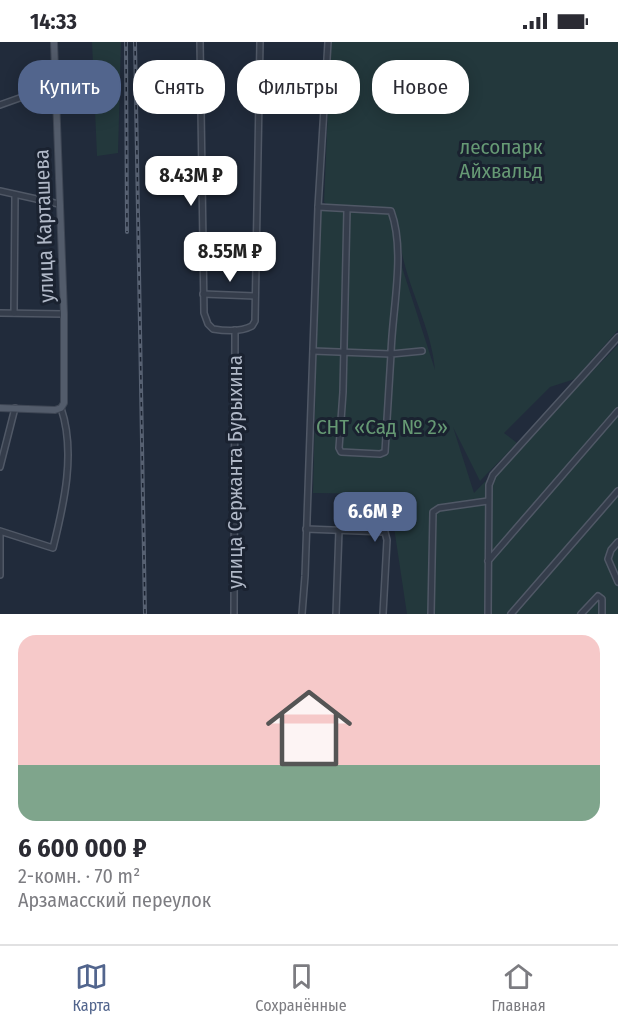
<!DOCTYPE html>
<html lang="ru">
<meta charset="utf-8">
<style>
:root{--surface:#fff;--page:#f7f7f7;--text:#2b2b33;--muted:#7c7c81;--line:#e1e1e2;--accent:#52658d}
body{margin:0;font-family:"Fira Sans Condensed",sans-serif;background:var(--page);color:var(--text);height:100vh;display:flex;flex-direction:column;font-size:22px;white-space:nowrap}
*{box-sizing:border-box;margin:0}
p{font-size:20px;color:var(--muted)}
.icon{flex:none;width:33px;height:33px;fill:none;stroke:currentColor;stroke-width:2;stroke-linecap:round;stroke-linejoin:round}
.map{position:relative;height:572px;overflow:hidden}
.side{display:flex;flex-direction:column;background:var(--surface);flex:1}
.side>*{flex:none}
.banner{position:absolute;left:18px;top:18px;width:582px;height:54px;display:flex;gap:12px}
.price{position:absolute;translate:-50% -51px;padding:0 14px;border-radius:12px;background:#fff;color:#222;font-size:20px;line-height:39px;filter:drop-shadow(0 2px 3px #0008)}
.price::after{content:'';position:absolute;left:50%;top:36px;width:18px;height:14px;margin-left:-9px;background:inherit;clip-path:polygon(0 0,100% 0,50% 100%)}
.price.on{background:var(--accent);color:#fff}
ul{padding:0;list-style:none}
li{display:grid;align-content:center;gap:12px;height:318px;padding:0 18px}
li span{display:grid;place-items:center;height:186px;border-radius:18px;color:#555}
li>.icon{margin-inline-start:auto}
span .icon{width:108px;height:108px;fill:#fffc;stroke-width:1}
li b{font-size:26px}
.chip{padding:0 21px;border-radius:24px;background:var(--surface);box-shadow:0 3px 15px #0003;font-size:21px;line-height:54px}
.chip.on{background:var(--accent);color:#fff}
.status{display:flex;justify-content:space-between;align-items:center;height:42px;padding:0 30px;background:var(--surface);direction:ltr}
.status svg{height:16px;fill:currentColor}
.menu{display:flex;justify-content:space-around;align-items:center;height:84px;border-top:2px solid var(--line);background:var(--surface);font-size:16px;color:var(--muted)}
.menu a{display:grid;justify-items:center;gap:3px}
.menu .on{color:var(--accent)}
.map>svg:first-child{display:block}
</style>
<div class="status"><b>14:33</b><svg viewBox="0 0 49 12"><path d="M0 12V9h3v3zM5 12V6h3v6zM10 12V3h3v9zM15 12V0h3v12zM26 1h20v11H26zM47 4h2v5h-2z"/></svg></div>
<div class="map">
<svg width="618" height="572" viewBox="0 0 618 572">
<rect width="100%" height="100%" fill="#212b3b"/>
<!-- green -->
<g fill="#23383c" fill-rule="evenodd">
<polygon points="92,0 121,0 118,111 97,114"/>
<path d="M331,0h287v288l-43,49 -25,8 -46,46 13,10 -37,38 -27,-54 21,66 144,-148v269h-211l-18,-120 -76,-1 7,-288h8l-4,-3zM393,166c8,16 6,34 10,50 9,38 29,74 32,112l-35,-109z"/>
</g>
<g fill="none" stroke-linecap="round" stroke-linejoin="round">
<!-- minor casing -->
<g stroke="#505866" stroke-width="8">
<g id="minor">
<path d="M200,0l4,271 4,11 5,5c12,2 28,3 39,-3l3,-5 5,-279"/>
<polyline points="0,63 28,53 56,48"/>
<polyline points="0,149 59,162"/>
<polyline points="347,167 343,350 339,406 341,410 380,412 385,410 391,312 422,309"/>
<polyline points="203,252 255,254"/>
<polyline points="0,271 64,272"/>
<polyline points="14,271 15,153"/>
<path d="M313,309l78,3c1,-44 15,-102 0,-143l-73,-4"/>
<polyline points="0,425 15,366"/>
<polyline points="306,487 385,490 387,498 383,572"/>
<path d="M0,489l53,17c11,-44 23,-96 8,-140"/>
<polyline points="0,492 0,533"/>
<polyline points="618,500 611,508 608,517 618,540"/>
<polyline points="488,519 618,369"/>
<polyline points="234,572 235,288"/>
<polyline points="302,572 305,534 318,165 328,0"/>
<polyline points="336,572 339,488"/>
<polyline points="431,572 433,470 439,466 488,459"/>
<polyline points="488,572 489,443 493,433 618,295"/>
<polyline points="511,572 618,449"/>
<polyline points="581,572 598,554 602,557 602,572"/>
</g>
</g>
<!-- major casing -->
<g stroke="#3e4654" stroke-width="8">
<polyline id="major" points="0,366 55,368 61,366 64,361 64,272 54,0"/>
</g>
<!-- minor -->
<use href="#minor" stroke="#353d4b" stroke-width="5"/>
<!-- major -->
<use href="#major" stroke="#535c6b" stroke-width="6"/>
<!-- rail casing -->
<g stroke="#576172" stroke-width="4">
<g id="rail">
<polyline points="126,0 127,190"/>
<polyline points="135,0 145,572"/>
</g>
</g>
<!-- rail -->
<use href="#rail" stroke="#1a2230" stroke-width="1.5" stroke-dasharray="4.5" stroke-linecap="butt"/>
</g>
<g text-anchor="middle" stroke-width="6" stroke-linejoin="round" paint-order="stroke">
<!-- park labels -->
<g font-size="21" fill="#669974" stroke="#1a2230">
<text x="501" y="112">лесопарк<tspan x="501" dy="24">Айхвальд</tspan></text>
<text x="382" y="392">СНТ «Сад № 2»</text>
</g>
<!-- street labels -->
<g font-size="21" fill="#b0b8c7" stroke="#1a2230">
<text transform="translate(44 184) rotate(-92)" y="7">улица Карташева</text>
<text transform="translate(235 430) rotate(-90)" y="7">улица Сержанта Бурыхина</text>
</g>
</g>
</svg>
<b class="price" style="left:191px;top:165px">8.43M ₽</b>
<b class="price" style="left:230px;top:241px">8.55M ₽</b>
<b class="price on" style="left:375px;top:501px">6.6M ₽</b>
<div class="banner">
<a class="chip on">Купить</a>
<a class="chip">Снять</a>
<a class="chip">Фильтры</a>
<a class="chip">Новое</a>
</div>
</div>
<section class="side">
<ul>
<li><span style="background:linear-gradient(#f6c9c9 70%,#7fa58c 0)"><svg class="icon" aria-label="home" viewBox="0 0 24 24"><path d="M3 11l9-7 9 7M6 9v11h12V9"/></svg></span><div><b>6 600 000 ₽</b><p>2-комн. · 70 m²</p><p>Арзамасский переулок</p></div></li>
</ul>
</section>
<nav class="menu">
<a class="on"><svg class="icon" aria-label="map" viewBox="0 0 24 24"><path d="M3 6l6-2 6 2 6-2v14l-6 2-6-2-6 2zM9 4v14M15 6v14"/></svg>Карта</a>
<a><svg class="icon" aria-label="saved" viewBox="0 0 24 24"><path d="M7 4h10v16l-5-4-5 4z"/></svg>Сохранённые</a>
<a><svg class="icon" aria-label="home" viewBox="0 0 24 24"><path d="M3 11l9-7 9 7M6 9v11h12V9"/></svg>Главная</a>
</nav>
